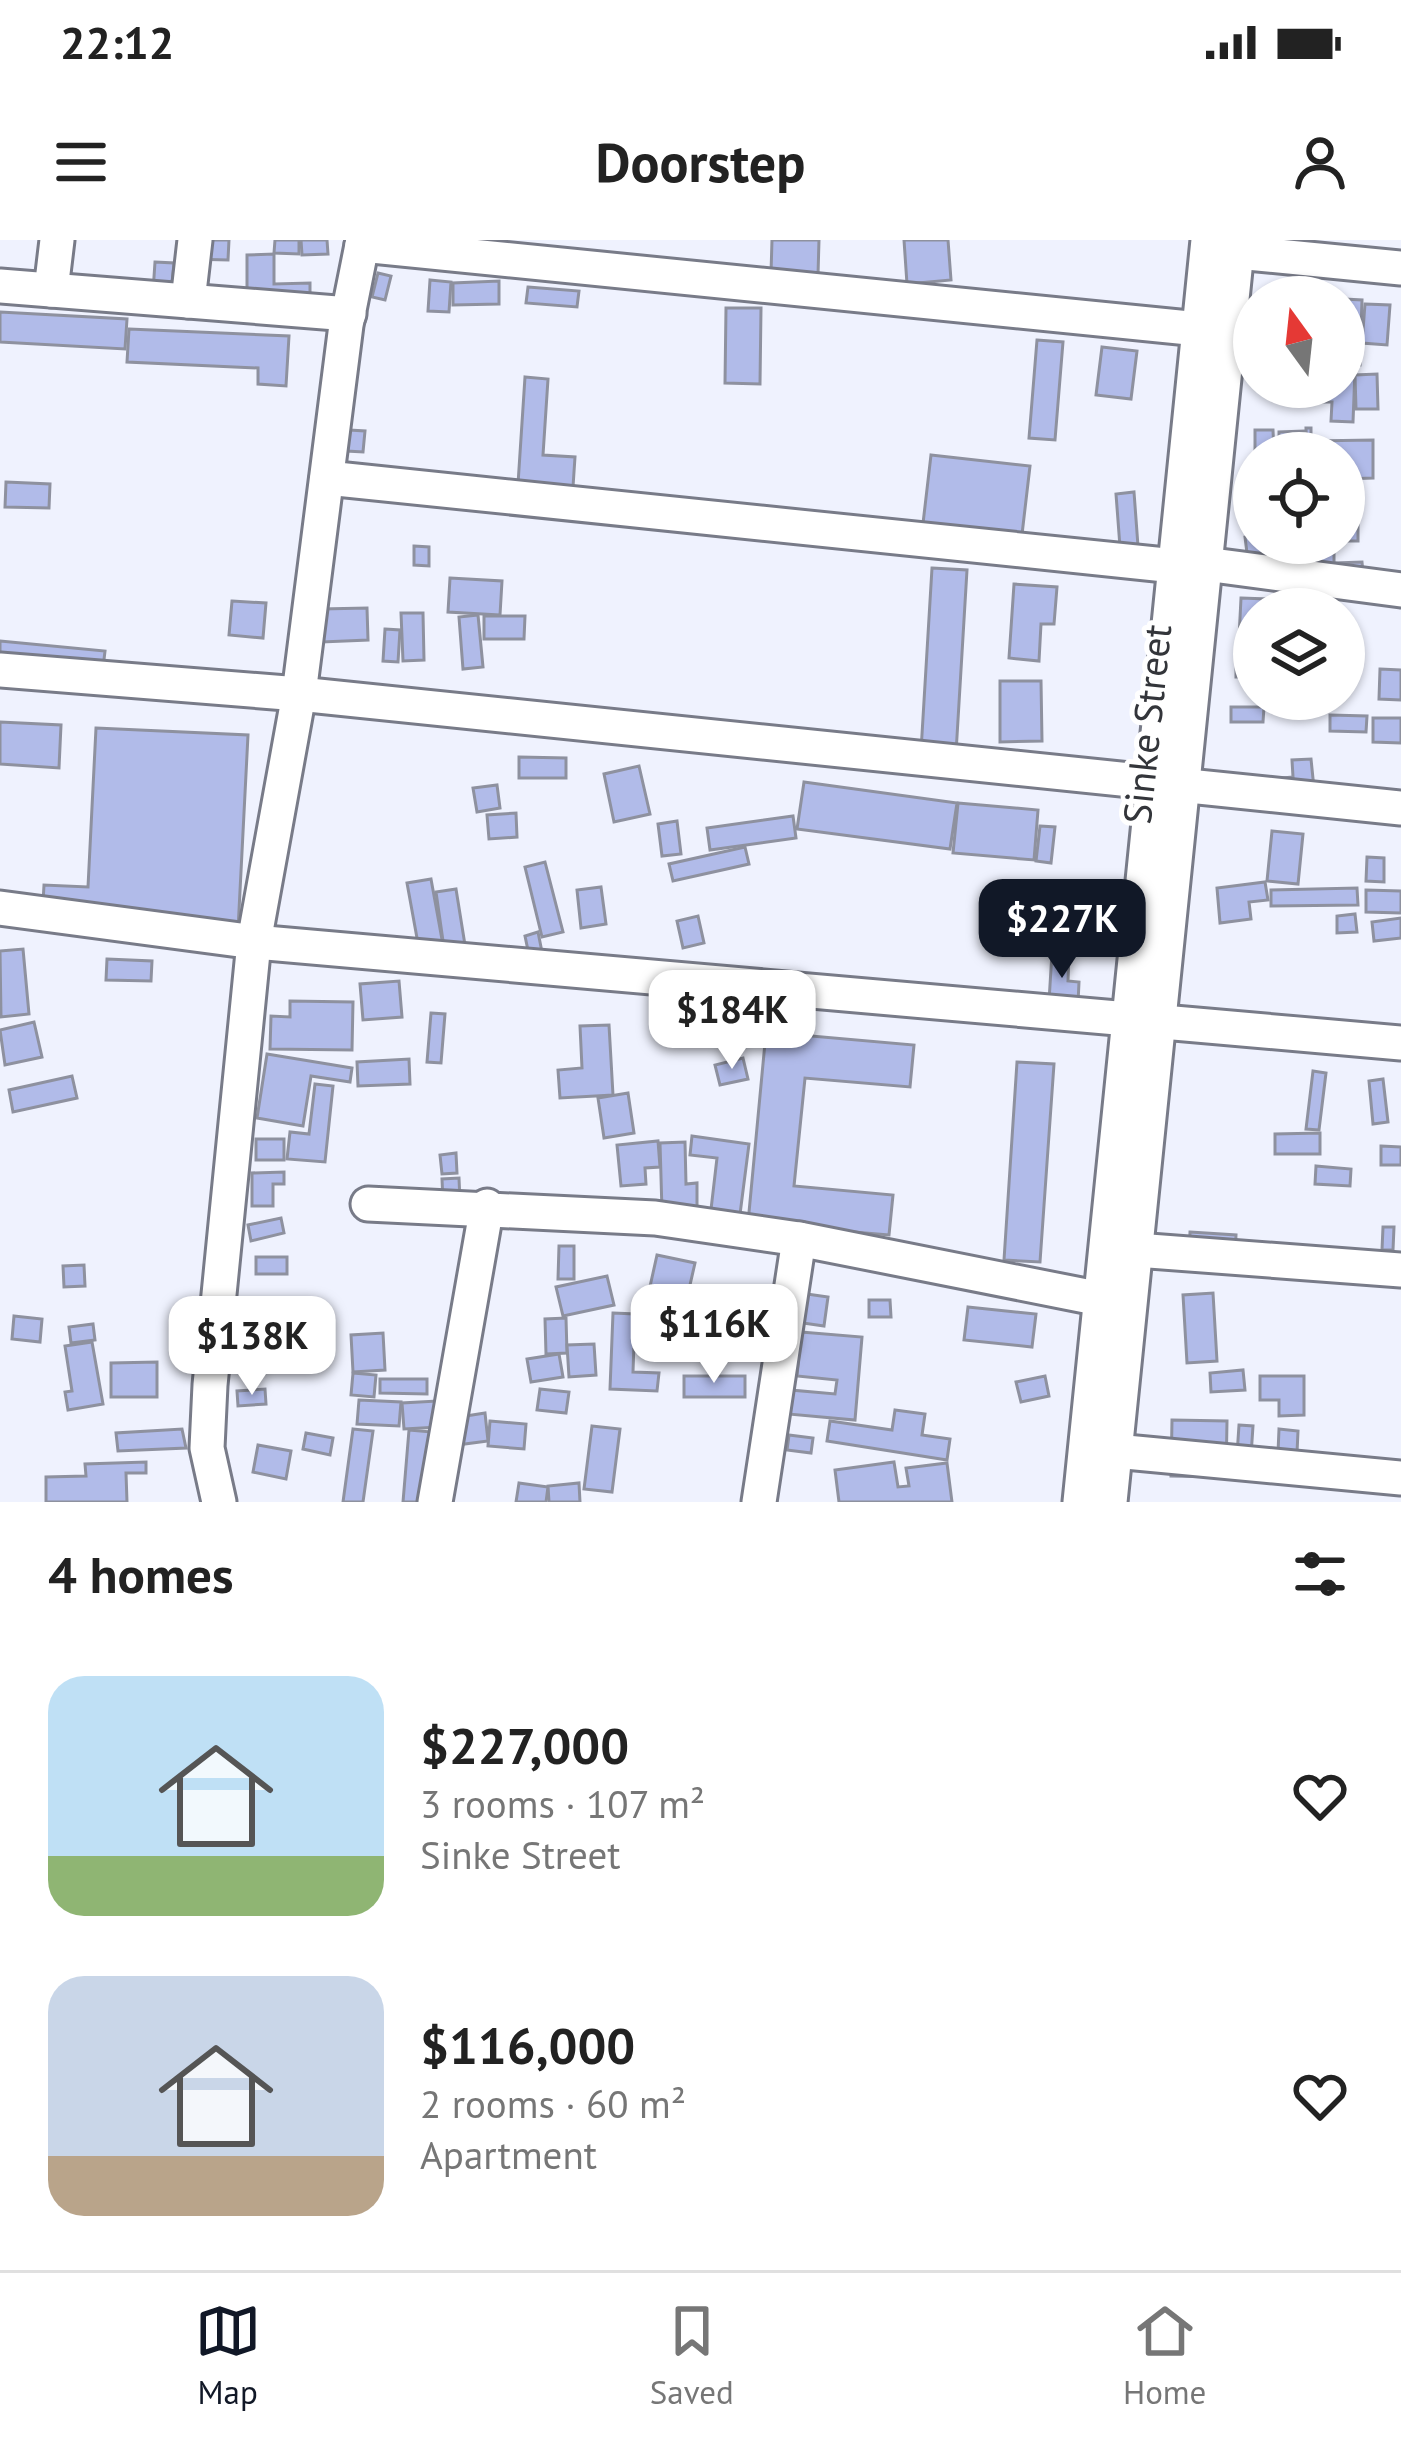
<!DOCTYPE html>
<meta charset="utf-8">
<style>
:root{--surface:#fff;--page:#f6f6f6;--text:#222;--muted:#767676;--line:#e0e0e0;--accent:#111827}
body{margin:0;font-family:"PT Sans",sans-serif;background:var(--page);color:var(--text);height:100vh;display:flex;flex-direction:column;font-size:45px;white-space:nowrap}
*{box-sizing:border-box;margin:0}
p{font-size:39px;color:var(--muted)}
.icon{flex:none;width:66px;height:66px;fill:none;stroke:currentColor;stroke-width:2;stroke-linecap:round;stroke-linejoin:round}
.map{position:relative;height:1262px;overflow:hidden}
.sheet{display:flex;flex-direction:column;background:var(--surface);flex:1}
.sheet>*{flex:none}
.needle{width:78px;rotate:345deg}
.fabs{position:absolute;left:1233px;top:36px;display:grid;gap:24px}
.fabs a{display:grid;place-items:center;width:132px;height:132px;border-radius:50%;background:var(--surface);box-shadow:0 3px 9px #0004;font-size:60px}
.price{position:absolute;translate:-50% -102px;padding:0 27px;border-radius:24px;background:#fff;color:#222;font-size:39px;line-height:78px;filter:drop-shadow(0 3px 6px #0008)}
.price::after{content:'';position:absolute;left:50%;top:72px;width:36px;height:27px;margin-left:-18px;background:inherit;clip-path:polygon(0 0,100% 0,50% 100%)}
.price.active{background:var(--accent);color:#fff}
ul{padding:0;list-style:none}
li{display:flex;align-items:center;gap:36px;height:300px;padding:0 48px}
li span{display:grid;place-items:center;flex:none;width:336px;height:240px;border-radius:36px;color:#555}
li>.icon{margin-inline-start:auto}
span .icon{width:144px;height:144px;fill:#fffc;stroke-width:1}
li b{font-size:51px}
h2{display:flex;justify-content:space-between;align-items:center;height:144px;padding:0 48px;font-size:51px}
.status{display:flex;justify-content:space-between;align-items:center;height:84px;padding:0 60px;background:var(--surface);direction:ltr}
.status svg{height:33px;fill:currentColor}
header{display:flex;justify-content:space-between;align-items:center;height:156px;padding:0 48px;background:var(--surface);font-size:54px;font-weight:700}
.tabs{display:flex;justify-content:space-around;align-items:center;height:168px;border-top:3px solid var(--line);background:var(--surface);font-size:33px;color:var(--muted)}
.tabs a{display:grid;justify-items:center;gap:6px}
.tabs .active{color:var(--accent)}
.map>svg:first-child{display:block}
</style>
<div class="status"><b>22:12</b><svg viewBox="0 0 49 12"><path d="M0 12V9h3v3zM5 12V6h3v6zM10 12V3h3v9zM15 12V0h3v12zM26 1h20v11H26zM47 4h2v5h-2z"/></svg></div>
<header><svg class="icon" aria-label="menu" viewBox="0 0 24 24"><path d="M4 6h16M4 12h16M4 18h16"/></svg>Doorstep<svg class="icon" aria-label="person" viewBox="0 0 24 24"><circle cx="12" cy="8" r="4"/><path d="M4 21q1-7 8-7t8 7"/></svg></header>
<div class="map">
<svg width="1401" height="1262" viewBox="0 0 1401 1262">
<rect width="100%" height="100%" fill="#eff2fe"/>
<!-- building -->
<g fill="#b1bbe9" stroke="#8e919f" stroke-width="3">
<polygon points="191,0 229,0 228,20 190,19"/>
<polygon points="275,0 299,0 299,14 274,13"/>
<polygon points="301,0 327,0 328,14 302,15"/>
<polygon points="772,0 819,0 818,35 771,33"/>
<polygon points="904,0 948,0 951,40 907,44"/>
<polygon points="274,14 274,44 310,43 310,64 247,65 247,15"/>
<polygon points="155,22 174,23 171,54 153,52"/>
<polygon points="378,33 391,36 385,60 372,57"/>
<polygon points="430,40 451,42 449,72 428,71"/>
<polygon points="499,41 499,64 453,65 453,43"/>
<polygon points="528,47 579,51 577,67 526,63"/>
<polygon points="1344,59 1362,60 1360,125 1344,125"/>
<polygon points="1365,64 1390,65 1387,105 1362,103"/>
<polygon points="726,68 761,68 760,144 725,143"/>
<polygon points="0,72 127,79 125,109 0,102"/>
<polygon points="129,89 289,96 286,146 258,144 258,128 127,122"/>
<polygon points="1037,100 1063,102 1055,200 1029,198"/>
<polygon points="1102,107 1137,111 1131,159 1096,155"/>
<polygon points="1344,130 1355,130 1353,182 1331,181 1332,162 1316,162 1317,147 1344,147"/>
<polygon points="1377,134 1378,169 1356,169 1355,135"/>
<polygon points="525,137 548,139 543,215 575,217 573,247 518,244"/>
<polygon points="1306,188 1311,188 1311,201 1373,200 1373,238 1344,239 1344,213 1307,213"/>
<polygon points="349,190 365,191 363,212 347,211"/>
<polygon points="1255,190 1273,190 1274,213 1255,213"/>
<polygon points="1304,191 1305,213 1279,213 1279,192"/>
<polygon points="931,215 1030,226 1021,303 922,292"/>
<polygon points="6,242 50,244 49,268 5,267"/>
<polygon points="1134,252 1138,306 1120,307 1116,254"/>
<rect x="1344" y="263" width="14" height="38"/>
<polygon points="1254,296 1254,303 1262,303 1264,319 1248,321 1245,297"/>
<polygon points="1297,303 1314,303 1313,333 1296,333"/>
<polygon points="1316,305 1334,305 1334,323 1362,322 1363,333 1317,335"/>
<polygon points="414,306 429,307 429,326 414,325"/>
<polygon points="932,328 967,330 956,513 921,511"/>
<polygon points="450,338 502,341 500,375 448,372"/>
<polygon points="1014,344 1057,347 1054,384 1041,384 1039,421 1009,418"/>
<polygon points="1241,358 1267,359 1266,369 1254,369 1254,399 1239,398"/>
<polygon points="232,361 266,363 263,398 229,395"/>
<polygon points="367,368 368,400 322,402 321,369"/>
<polygon points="401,373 423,373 424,420 403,421"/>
<polygon points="478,375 483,427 463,429 459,377"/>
<polygon points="484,376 525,376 524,399 484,399"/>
<polygon points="385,389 400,390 398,422 383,421"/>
<polygon points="0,401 105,411 101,445 0,435"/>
<rect x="1236" y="404" width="18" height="33"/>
<polygon points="1380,429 1401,430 1401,460 1379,459"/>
<polygon points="1000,441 1041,441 1042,501 1000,502"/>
<polygon points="1281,459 1319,459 1319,467 1281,466"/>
<polygon points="1231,467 1264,467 1263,482 1231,482"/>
<polygon points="1330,475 1367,476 1366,492 1330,491"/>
<polygon points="1373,478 1401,478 1401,503 1373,502"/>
<polygon points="0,482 61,485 59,528 0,524"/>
<polygon points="96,488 248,495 238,690 42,680 44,645 88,647"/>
<polygon points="519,517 566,518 566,538 519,538"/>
<polygon points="1311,519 1315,558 1271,539 1293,537 1292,520"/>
<polygon points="639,526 650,574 614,582 604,534"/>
<polygon points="804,542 957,563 950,609 797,589"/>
<polygon points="497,545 500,568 477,572 473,548"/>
<polygon points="958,563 1038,570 1034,620 953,613"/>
<polygon points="516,573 517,597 489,599 487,575"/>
<polygon points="793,576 796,598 710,610 707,588"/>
<polygon points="677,581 681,614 662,616 658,584"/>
<polygon points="1040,586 1055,587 1051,623 1036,621"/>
<polygon points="1272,591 1303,594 1298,644 1267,641"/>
<polygon points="745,607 749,624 673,641 669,624"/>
<polygon points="1367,617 1384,618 1384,642 1366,641"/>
<polygon points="545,622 563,692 542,697 525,627"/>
<polygon points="431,639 443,705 419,709 407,643"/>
<polygon points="1265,642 1268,660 1249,662 1251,679 1220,683 1217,648"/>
<polygon points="601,647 606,684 581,688 577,650"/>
<polygon points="1357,648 1358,665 1271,666 1271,650"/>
<polygon points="456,649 465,705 444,708 436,652"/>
<polygon points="1366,650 1401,651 1401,673 1366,672"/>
<polygon points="1355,674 1357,692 1337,693 1337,676"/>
<polygon points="698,676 704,703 683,708 677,681"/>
<polygon points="1401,678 1401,698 1374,701 1372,682"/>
<polygon points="538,692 543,717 530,720 525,696"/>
<polygon points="23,709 29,774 1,777 0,711"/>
<polygon points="1052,713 1069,714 1068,741 1079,742 1078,763 1049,761"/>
<polygon points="107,719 152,721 151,741 106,740"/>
<polygon points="399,741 402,777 363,780 360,744"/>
<polygon points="290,761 353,762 352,810 270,809 271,776 290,777"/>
<polygon points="431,773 445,774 441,823 427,822"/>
<polygon points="34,782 42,817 5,825 0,790"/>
<polygon points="609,785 613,855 560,858 558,830 582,828 580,786"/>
<polygon points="766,792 914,805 910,847 805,838 794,946 893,955 889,995 748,983"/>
<polygon points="267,814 352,828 350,842 311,836 303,886 257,878"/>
<polygon points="743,818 748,839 720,845 715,825"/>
<polygon points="409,819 410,844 358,846 357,822"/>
<polygon points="1017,822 1054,824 1040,1022 1004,1020"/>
<polygon points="1313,831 1326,833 1319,890 1306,889"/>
<polygon points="72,836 77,858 13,872 9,850"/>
<polygon points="1383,839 1388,882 1373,884 1369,841"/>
<polygon points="315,844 333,846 325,922 287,919 290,892 309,894"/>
<polygon points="628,853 634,893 604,898 598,858"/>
<polygon points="1320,893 1320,914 1275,914 1275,894"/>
<polygon points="692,896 749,904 739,982 710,978 717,918 690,915"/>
<rect x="256" y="899" width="28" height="21"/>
<polygon points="658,901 660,927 645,928 646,944 621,946 617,905"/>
<polygon points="685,902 686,944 697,943 697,969 662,971 660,903"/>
<polygon points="1381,906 1401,907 1401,925 1381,925"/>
<polygon points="456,913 457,933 442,934 440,915"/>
<polygon points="1316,926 1351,929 1350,946 1315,944"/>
<polygon points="284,932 284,944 273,944 273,966 252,966 252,933"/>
<polygon points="459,938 460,961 443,961 442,939"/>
<polygon points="281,978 284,993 251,1001 248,985"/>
<polygon points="1383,987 1394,987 1393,1010 1382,1010"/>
<polygon points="1190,992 1236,995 1235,1016 1189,1014"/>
<polygon points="559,1006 574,1006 574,1039 558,1039"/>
<polygon points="657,1015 695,1023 687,1058 649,1051"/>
<rect x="256" y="1017" width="31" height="17"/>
<polygon points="84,1025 85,1046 64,1047 63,1026"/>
<polygon points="607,1036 614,1065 563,1076 556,1047"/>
<polygon points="720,1053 721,1068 696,1070 695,1055"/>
<polygon points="1213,1053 1217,1121 1187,1123 1183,1055"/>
<polygon points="807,1054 828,1057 824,1086 803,1083"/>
<polygon points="869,1060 890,1060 891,1077 869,1077"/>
<polygon points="968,1067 1036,1074 1032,1107 964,1100"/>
<polygon points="721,1071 724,1094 661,1102 658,1079"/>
<polygon points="613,1073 635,1074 633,1132 659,1133 657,1151 610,1149"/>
<polygon points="14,1076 42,1079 40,1102 12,1099"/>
<polygon points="566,1078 567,1113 546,1114 545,1079"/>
<polygon points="93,1084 95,1100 71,1103 69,1087"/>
<polygon points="801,1092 862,1097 855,1180 788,1174 790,1150 835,1154 837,1140 797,1136"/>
<polygon points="383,1093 385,1130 353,1132 351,1095"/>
<polygon points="92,1102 103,1164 68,1170 65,1152 72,1151 65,1106"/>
<polygon points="594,1104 596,1135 569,1137 567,1105"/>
<polygon points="559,1114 563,1137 531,1142 527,1119"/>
<polygon points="157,1122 157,1157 111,1157 111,1123"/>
<polygon points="1243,1130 1245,1150 1211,1152 1210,1133"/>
<polygon points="353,1133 376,1135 374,1157 351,1155"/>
<rect x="684" y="1136" width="61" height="21"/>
<polygon points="1045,1136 1049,1156 1021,1162 1016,1142"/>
<polygon points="1260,1136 1304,1136 1304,1175 1279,1176 1279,1160 1260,1160"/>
<polygon points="380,1139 427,1139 427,1154 380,1153"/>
<polygon points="265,1149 266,1164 238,1166 237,1151"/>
<polygon points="540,1149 569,1152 566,1173 537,1170"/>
<polygon points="359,1160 401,1162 399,1186 357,1184"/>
<polygon points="437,1161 439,1187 404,1189 402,1163"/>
<polygon points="895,1170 925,1174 922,1195 950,1199 947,1220 827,1201 830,1181 892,1190"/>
<polygon points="485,1173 488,1201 457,1205 453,1178"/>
<polygon points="1172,1180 1227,1181 1226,1237 1171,1236"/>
<polygon points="490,1181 526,1184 524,1209 488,1206"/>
<polygon points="1239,1185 1253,1186 1250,1231 1236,1230"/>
<polygon points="592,1186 620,1189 612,1252 584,1249"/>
<polygon points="182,1189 186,1208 118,1211 116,1193"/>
<polygon points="353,1189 373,1191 363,1262 343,1262"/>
<polygon points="1279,1189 1298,1191 1297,1213 1278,1213"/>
<polygon points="409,1190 432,1192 426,1262 403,1262"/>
<polygon points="306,1193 333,1198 330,1215 303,1209"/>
<polygon points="789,1195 813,1198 811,1213 787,1210"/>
<polygon points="258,1205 291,1211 286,1239 253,1232"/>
<polygon points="146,1222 146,1233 126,1233 127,1262 46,1262 46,1237 86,1236 85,1224"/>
<polygon points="894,1222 898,1247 909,1246 906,1228 947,1223 952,1262 839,1262 835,1230"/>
<polygon points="519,1243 548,1247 546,1262 516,1262"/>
<polygon points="579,1243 580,1262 549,1262 548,1246"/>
</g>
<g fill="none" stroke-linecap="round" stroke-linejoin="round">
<!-- minor casing -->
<g stroke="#787b88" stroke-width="39">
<g id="minor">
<polyline points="362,5 1199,89"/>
<polyline points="1237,12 1401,28"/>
<polyline points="0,46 349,74"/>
<polyline points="51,50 57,0"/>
<polyline points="188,61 195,0"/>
<polyline points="327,238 1175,326 1205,324 1401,350"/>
<polyline points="0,430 299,454 1401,568"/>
<polyline points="0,668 254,702 1401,803"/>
<polyline points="368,964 655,978 799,999 1101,1059"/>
<polyline points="1136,1010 1401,1030"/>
<polyline points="1115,1211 1401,1238"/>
<polyline points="219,1262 207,1208 210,1145 254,702 299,454 346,85 363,0"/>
<polyline points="435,1262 487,966"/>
<polyline points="759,1262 799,999"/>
<polyline points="1080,1262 1208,0"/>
<polyline points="1110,1262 1238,0"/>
</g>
</g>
<!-- minor -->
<use href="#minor" stroke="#fff" stroke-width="33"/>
</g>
<g text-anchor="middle" stroke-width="10" stroke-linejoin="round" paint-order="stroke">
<!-- street labels -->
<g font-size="39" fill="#33353a" stroke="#fff">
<text transform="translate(1147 484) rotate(-84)" y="14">Sinke Street</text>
</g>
</g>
</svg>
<div class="fabs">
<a><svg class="needle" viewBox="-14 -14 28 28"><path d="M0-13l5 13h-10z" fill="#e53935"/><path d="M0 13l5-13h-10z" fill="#767676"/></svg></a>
<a><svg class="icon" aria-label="locate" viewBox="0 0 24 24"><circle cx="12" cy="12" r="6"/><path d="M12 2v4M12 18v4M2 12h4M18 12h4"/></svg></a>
<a><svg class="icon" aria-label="layers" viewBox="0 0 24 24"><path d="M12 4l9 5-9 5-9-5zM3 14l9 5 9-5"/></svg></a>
</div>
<b class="price active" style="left:1062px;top:741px">$227K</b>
<b class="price" style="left:732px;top:832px">$184K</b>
<b class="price" style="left:714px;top:1146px">$116K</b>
<b class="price" style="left:252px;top:1158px">$138K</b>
</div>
<section class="sheet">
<h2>4 homes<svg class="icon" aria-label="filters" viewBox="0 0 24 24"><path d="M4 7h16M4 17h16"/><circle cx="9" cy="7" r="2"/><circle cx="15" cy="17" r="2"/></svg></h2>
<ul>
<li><span style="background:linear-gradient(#bfe0f5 75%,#8fb573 0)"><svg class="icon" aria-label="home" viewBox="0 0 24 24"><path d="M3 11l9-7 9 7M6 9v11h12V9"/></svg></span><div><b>$227,000</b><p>3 rooms · 107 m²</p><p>Sinke Street</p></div><svg class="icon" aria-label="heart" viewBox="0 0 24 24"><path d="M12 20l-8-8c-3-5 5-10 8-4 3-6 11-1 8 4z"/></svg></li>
<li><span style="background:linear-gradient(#c9d6e8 75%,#b9a48a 0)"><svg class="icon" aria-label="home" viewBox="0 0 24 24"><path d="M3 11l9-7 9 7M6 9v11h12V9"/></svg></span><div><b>$116,000</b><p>2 rooms · 60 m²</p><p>Apartment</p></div><svg class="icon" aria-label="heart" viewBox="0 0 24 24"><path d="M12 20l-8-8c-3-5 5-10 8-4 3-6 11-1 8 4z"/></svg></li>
</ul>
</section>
<nav class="tabs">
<a class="active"><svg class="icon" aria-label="map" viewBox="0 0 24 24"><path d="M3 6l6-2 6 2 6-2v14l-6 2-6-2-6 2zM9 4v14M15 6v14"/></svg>Map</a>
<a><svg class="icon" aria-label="saved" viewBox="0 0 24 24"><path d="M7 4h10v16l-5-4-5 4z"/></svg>Saved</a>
<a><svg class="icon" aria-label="home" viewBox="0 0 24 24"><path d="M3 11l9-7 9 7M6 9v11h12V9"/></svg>Home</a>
</nav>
